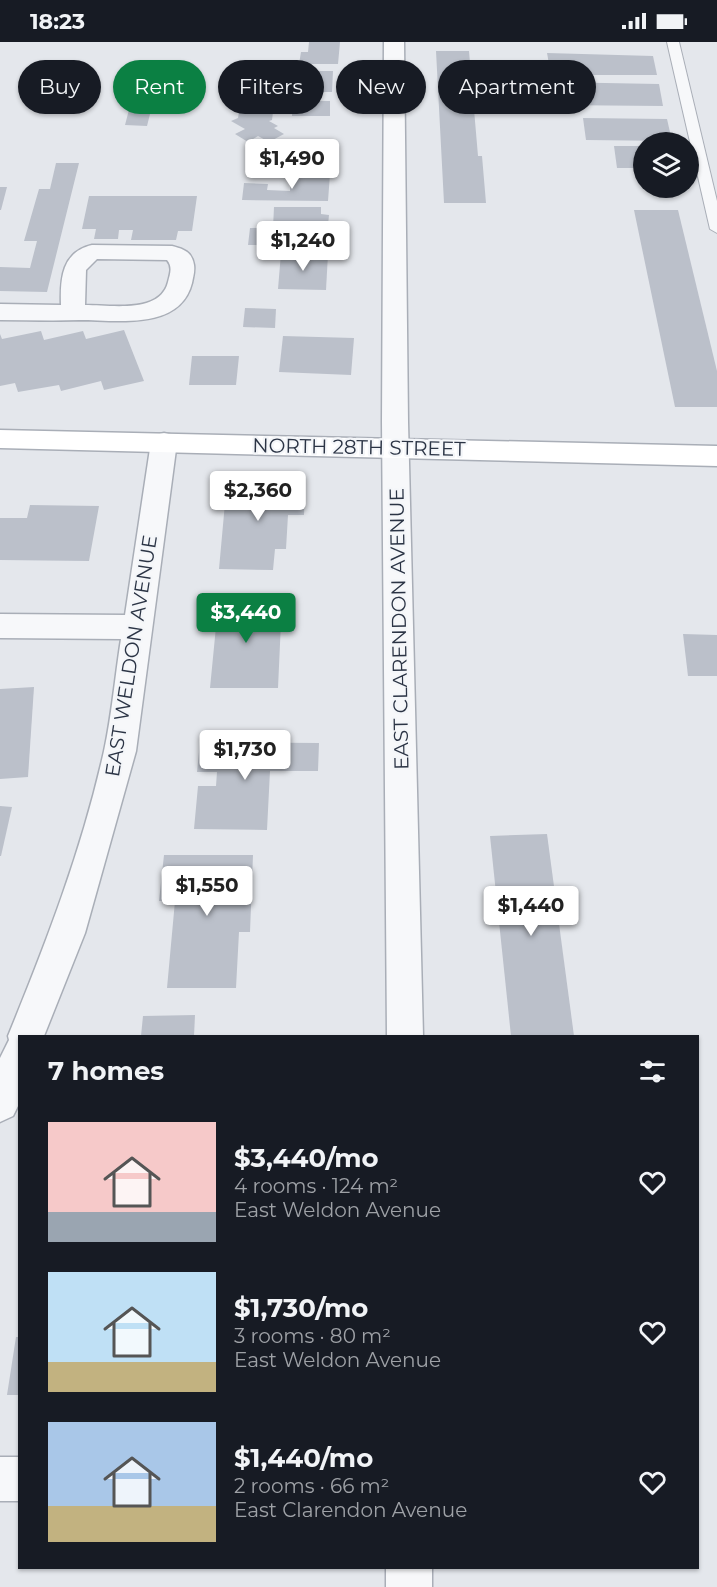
<!DOCTYPE html>
<meta charset="utf-8">
<style>
:root{--surface:#171b24;--page:#20242c;--text:#f1f3f6;--muted:#9ea1a6;--accent:#0b8043}
body{margin:0;font-family:Montserrat,sans-serif;background:var(--page);color:var(--text);height:100vh;display:flex;flex-direction:column;font-size:22px;white-space:nowrap}
*{box-sizing:border-box;margin:0}
p{font-size:20px;color:var(--muted)}
.icon{flex:none;width:33px;height:33px;fill:none;stroke:currentColor;stroke-width:2;stroke-linecap:round;stroke-linejoin:round}
.map{position:relative;flex:1;overflow:hidden}
.panel{position:absolute;left:18px;top:993px;width:681px;height:534px;display:flex;flex-direction:column;background:var(--surface);border-radius:0px;box-shadow:0 2px 4px #0004}
.panel>*{flex:none}
.banner{position:absolute;left:18px;top:18px;width:681px;height:54px;display:flex;gap:12px}
.controls{position:absolute;left:633px;top:90px;display:grid;gap:12px}
.controls a{display:grid;place-items:center;width:66px;height:66px;border-radius:50%;background:var(--surface);box-shadow:0 2px 4px #0004;font-size:30px}
.price{position:absolute;translate:-50% -51px;padding:0 14px;border-radius:6px;background:#fff;color:#222;font-size:20px;line-height:39px;filter:drop-shadow(0 2px 3px #0008)}
.price::after{content:'';position:absolute;left:50%;top:36px;width:18px;height:14px;margin-left:-9px;background:inherit;clip-path:polygon(0 0,100% 0,50% 100%)}
.price.selected{background:var(--accent);color:#fff}
ul{padding:0;list-style:none}
li{display:flex;align-items:center;gap:18px;height:150px;padding:0 30px}
li span{display:grid;place-items:center;flex:none;width:168px;height:120px;border-radius:0px;color:#555}
li>.icon{margin-inline-start:auto}
span .icon{width:72px;height:72px;fill:#fffc;stroke-width:1}
li b{font-size:26px}
h2{display:flex;justify-content:space-between;align-items:center;height:72px;padding:0 30px;font-size:26px}
.pill{padding:0 21px;border-radius:27px;background:var(--surface);box-shadow:0 2px 4px #0004;font-size:21px;line-height:54px}
.pill.selected{background:var(--accent);color:#fff}
.status{display:flex;justify-content:space-between;align-items:center;height:42px;padding:0 30px;background:var(--surface);direction:ltr}
.status svg{height:16px;fill:currentColor}
.map>svg:first-child{display:block}
</style>
<div class="status"><b>18:23</b><svg viewBox="0 0 49 12"><path d="M0 12V9h3v3zM5 12V6h3v6zM10 12V3h3v9zM15 12V0h3v12zM26 1h20v11H26zM47 4h2v5h-2z"/></svg></div>
<div class="map">
<svg width="717" height="1545" viewBox="0 0 717 1545">
<rect width="100%" height="100%" fill="#e4e7ec"/>
<!-- building -->
<g fill="#bbc0ca">
<polygon points="309,0 340,0 338,22 299,22 301,10 308,10"/>
<polygon points="436,9 469,9 478,114 482,114 486,161 444,161"/>
<polygon points="547,11 653,14 657,33 551,33"/>
<polygon points="294,29 333,29 332,50 293,50"/>
<polygon points="551,40 659,42 663,64 553,63"/>
<polygon points="136,41 172,42 166,68 151,68 147,84 125,83"/>
<polygon points="241,58 330,59 330,74 292,74 292,70 273,70 272,78 269,79 278,84 274,86 284,92 269,100 258,94 248,100 235,92 245,87 231,79 238,76"/>
<polygon points="583,76 667,77 672,99 586,98"/>
<polygon points="614,104 644,104 644,126 617,126"/>
<polygon points="56,121 79,121 47,250 0,249 0,225 30,226 37,199 24,199 39,147 50,147"/>
<polygon points="291,132 330,132 328,159 242,158 244,141 268,142 267,148 290,149"/>
<polygon points="0,145 7,145 1,168 0,168"/>
<polygon points="89,154 197,154 192,189 178,189 176,198 131,198 133,188 119,188 118,197 94,197 96,187 82,187"/>
<polygon points="274,165 321,165 321,172 329,173 327,193 319,192 319,204 248,203 250,186 273,186"/>
<polygon points="634,168 678,168 717,329 717,365 675,365"/>
<polygon points="281,211 328,212 326,248 278,247"/>
<polygon points="245,266 276,267 275,286 243,285"/>
<polygon points="124,288 144,339 104,348 101,339 61,349 59,343 18,350 15,341 0,344 0,292 2,297 41,289 44,298 83,289 86,297"/>
<polygon points="283,294 354,296 351,333 279,330"/>
<polygon points="192,314 239,314 236,343 189,343"/>
<polygon points="227,439 305,440 304,473 288,473 286,507 275,507 273,528 219,527"/>
<polygon points="30,463 99,464 89,519 0,518 0,476 27,476"/>
<polygon points="219,554 275,554 274,580 281,580 278,646 210,646"/>
<polygon points="683,592 717,593 717,634 688,634"/>
<polygon points="34,645 28,735 0,737 0,647"/>
<polygon points="200,700 319,701 318,729 270,729 267,788 194,787 198,744 216,744 217,730 197,730"/>
<polygon points="0,764 12,765 1,814 0,814"/>
<polygon points="547,792 574,994 511,994 490,794"/>
<polygon points="164,813 253,813 250,890 239,890 236,946 167,946 175,859 159,859"/>
<polygon points="195,973 194,994 141,994 143,974"/>
<polygon points="16,1295 20,1295 20,1353 7,1353"/>
</g>
<g fill="none" stroke-linecap="round" stroke-linejoin="round">
<!-- lane casing -->
<g stroke="#a9aeb7" stroke-width="2">
<polygon id="lane" points="667,0 679,0 717,159 717,191 710,187"/>
</g>
<!-- street casing -->
<g stroke="#a9aeb7" stroke-width="3">
<g id="street">
<polygon points="384,0 404,0 408,380 423,994 387,994 382,380"/>
<path d="M92,203l80,1c12,3 20,6 22,19 1,7 -1,12 -2,18 -12,48 -76,37 -113,37 -26,1 -53,0 -79,0v-16l61,1c-1,-27 1,-53 31,-60zM97,217l70,1c6,7 3,14 1,22 -8,32 -57,23 -83,23l1,-35z"/>
<path d="M164,391l9,2 4,7 -41,309 -51,182 -41,103h-24v66l-7,14 -13,6v-64l9,-18 -1,-4c38,-93 74,-186 96,-285 8,-37 11,-75 17,-112l-121,-1v-24l125,1 26,-173 4,-7z"/>
<rect x="0" y="1415" width="20" height="44"/>
<rect x="386" y="1526" width="46" height="19"/>
</g>
</g>
<!-- secondary casing -->
<g stroke="#a9aeb7" stroke-width="3">
<polygon id="secondary" points="0,388 717,404 717,424 0,406"/>
</g>
<!-- lane -->
<use href="#lane" fill="#f7f8fa" fill-rule="evenodd"/>
<!-- street -->
<use href="#street" fill="#f7f8fa" fill-rule="evenodd"/>
<!-- secondary -->
<use href="#secondary" fill="#fff" fill-rule="evenodd"/>
</g>
<g text-anchor="middle" stroke-width="4.5" stroke-linejoin="round" paint-order="stroke">
<!-- street labels -->
<g font-size="20" fill="#2b3445" stroke="#f4f6f9">
<text transform="translate(359 405) rotate(1)" y="7">NORTH 28TH STREET</text>
<text transform="translate(399 587) rotate(-91)" y="7">EAST CLARENDON AVENUE</text>
<text transform="translate(131 614) rotate(-81)" y="7">EAST WELDON AVENUE</text>
</g>
</g>
</svg>
<div class="controls">
<a><svg class="icon" aria-label="layers" viewBox="0 0 24 24"><path d="M12 4l9 5-9 5-9-5zM3 14l9 5 9-5"/></svg></a>
</div>
<b class="price" style="left:292px;top:148px">$1,490</b>
<b class="price" style="left:303px;top:230px">$1,240</b>
<b class="price" style="left:258px;top:480px">$2,360</b>
<b class="price selected" style="left:246px;top:602px">$3,440</b>
<b class="price" style="left:245px;top:739px">$1,730</b>
<b class="price" style="left:207px;top:875px">$1,550</b>
<b class="price" style="left:531px;top:895px">$1,440</b>
<div class="banner">
<a class="pill">Buy</a>
<a class="pill selected">Rent</a>
<a class="pill">Filters</a>
<a class="pill">New</a>
<a class="pill">Apartment</a>
</div>
<section class="panel">
<h2>7 homes<svg class="icon" aria-label="filters" viewBox="0 0 24 24"><path d="M4 7h16M4 17h16"/><circle cx="9" cy="7" r="2"/><circle cx="15" cy="17" r="2"/></svg></h2>
<ul>
<li><span style="background:linear-gradient(#f6c9c9 75%,#9aa5b1 0)"><svg class="icon" aria-label="home" viewBox="0 0 24 24"><path d="M3 11l9-7 9 7M6 9v11h12V9"/></svg></span><div><b>$3,440/mo</b><p>4 rooms · 124 m²</p><p>East Weldon Avenue</p></div><svg class="icon" aria-label="heart" viewBox="0 0 24 24"><path d="M12 20l-8-8c-3-5 5-10 8-4 3-6 11-1 8 4z"/></svg></li>
<li><span style="background:linear-gradient(#bfe0f5 75%,#c2b280 0)"><svg class="icon" aria-label="home" viewBox="0 0 24 24"><path d="M3 11l9-7 9 7M6 9v11h12V9"/></svg></span><div><b>$1,730/mo</b><p>3 rooms · 80 m²</p><p>East Weldon Avenue</p></div><svg class="icon" aria-label="heart" viewBox="0 0 24 24"><path d="M12 20l-8-8c-3-5 5-10 8-4 3-6 11-1 8 4z"/></svg></li>
<li><span style="background:linear-gradient(#a9c7e8 70%,#c2b280 0)"><svg class="icon" aria-label="home" viewBox="0 0 24 24"><path d="M3 11l9-7 9 7M6 9v11h12V9"/></svg></span><div><b>$1,440/mo</b><p>2 rooms · 66 m²</p><p>East Clarendon Avenue</p></div><svg class="icon" aria-label="heart" viewBox="0 0 24 24"><path d="M12 20l-8-8c-3-5 5-10 8-4 3-6 11-1 8 4z"/></svg></li>
</ul>
</section>
</div>
